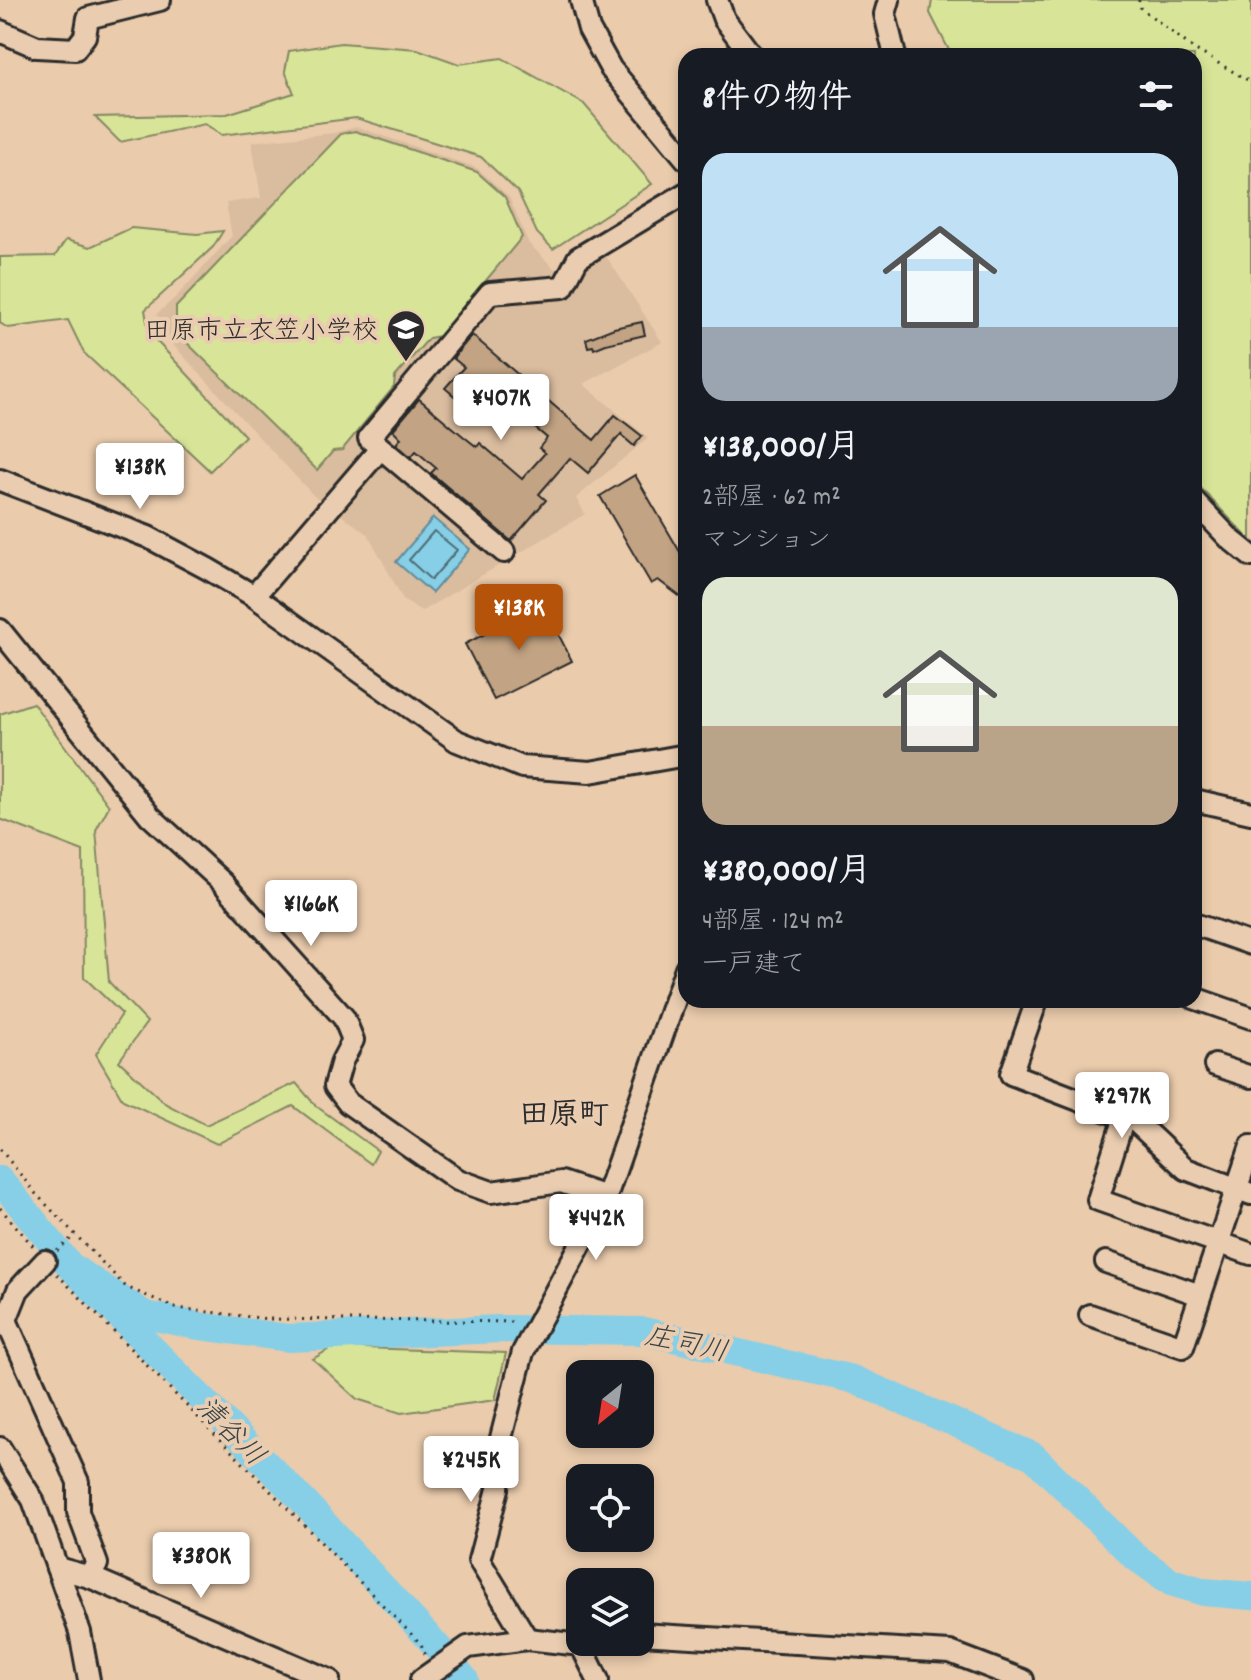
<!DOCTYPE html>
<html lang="ja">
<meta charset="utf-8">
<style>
:root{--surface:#171b24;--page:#242831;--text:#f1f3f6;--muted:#9ea1a6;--accent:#b45309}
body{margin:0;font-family:Dekko,"Klee One",sans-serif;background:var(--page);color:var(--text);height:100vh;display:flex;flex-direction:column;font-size:30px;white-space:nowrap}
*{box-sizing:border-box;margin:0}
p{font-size:26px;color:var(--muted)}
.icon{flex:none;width:44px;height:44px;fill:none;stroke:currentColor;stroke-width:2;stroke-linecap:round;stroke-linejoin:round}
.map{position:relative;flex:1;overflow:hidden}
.side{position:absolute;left:678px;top:48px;width:524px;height:960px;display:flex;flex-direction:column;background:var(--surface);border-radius:24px;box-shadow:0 4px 12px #0003}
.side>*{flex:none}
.needle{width:52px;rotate:210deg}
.buttons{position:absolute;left:566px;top:1360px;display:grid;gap:16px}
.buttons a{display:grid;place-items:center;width:88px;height:88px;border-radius:16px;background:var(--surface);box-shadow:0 4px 12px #0003;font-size:40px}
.price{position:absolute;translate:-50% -68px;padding:0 18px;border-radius:8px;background:#fff;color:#222;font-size:26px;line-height:52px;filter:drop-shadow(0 2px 4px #0008)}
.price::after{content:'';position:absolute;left:50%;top:48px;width:24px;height:18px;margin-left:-12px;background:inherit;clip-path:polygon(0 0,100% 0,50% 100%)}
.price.current{background:var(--accent);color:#fff}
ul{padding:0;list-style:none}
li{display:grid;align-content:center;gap:16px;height:424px;padding:0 24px}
li span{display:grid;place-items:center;height:248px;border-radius:24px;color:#555}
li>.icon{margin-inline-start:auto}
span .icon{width:144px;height:144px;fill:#fffc;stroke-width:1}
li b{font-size:34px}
h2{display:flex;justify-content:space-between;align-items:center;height:96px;padding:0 24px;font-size:34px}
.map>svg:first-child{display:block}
</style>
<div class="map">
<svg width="1251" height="1680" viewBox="0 0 1251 1680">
<rect width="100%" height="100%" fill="#eacbac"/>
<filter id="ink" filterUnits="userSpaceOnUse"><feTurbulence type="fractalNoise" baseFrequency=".0125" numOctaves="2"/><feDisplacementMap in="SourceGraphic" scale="16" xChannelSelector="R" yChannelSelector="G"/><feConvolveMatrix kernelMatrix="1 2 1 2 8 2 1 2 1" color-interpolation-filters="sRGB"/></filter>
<g filter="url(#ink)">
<!-- built -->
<polygon fill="#dabc9e" points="357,127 477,168 509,197 529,244 564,278 606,256 662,342 583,384 648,438 576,498 585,514 422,611 404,601 368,534 314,496 165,336 157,314 177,296 232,236 226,203 261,198 252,142 334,133"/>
<!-- green -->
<g fill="#d8e598" stroke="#828862" stroke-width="2">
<polygon points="932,0 1251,0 1251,541 1194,481 1194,56 952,56 930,13"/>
<polygon points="341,43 417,49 459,64 502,58 584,104 652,184 553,249 537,233 518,192 481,157 356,118 222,135 205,124 120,142 95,117 227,114 294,93 285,71 289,51"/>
<polygon points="355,131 477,172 505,197 522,237 440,336 429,338 395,377 394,387 342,450 333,451 317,470 176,332 176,307 341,134"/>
<polygon points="131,228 197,234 223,231 213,247 145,310 149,333 245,436 210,471 84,353 68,320 8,328 0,323 0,257 55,256 66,240 90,247"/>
<polygon points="33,703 109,806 96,830 109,982 147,1022 119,1061 166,1104 206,1125 296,1083 316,1106 378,1151 371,1164 293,1106 217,1144 123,1100 96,1054 122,1014 84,977 83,851 0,819 0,714"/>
<polygon points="333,1347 506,1353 495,1400 401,1413 357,1399 313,1359"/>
</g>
<!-- water -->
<polygon fill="#86cfe7" stroke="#628d9c" stroke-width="2" points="433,518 470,549 432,593 396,562"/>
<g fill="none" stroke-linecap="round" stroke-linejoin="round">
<!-- shore -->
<polygon stroke="#4f6d76" stroke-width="2" points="434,531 457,550 431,580 409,560"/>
<!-- river -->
<g stroke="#86cfe7" stroke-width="28">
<polyline points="0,1180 71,1267 305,1503 441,1651 465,1680"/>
<polyline points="71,1267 145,1315 199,1326 288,1338 500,1329 643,1331 852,1379 1033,1456 1134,1556 1171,1582 1204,1592 1251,1596"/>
</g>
</g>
<!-- building -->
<g fill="#c2a383" stroke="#2b2b2b" stroke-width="2">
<polygon points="642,322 645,335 606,344 594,349 593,346 588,347 586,339 614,328"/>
<polygon points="472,335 594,440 615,415 642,436 634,446 621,435 622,433 588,473 570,458 539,494 546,500 511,541 431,473 436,468 416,451 411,457 396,444 401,438 393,430 419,399 463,436 477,447 480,443 522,479 545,453 539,448 547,438 497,396 479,417 445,388 464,367 453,358"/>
<polygon points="635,475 686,562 686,601 658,580 651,584 600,496"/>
<polygon points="543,604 572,661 494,700 465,644"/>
</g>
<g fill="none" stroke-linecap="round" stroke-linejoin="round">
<!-- minor casing -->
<g stroke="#2b2b2b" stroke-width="26">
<g id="minor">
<polyline points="581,0 589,29 611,69 686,159"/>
<polyline points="717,0 724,19 752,56"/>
<polyline points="889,0 885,14 895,56"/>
<polyline points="0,31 37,47 75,49 85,36 88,18 160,0"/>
<polyline points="0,480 148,537 208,569 254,596 457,741 522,767 590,772 686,755"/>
<polyline points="1194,501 1230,539 1251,556"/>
<polyline points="504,552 369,438 490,293 563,287 578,258 686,193"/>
<polyline points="254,596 380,449"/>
<polyline points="0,630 150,816 222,882 344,1018 353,1040 342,1061 335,1086 348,1103 458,1180 491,1192 561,1182 606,1197"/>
<polyline points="1194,800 1251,813"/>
<polyline points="1194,924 1251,944"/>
<polyline points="1194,998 1251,1018"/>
<polyline points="1037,1000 1011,1074 1136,1122 1186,1169 1251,1194"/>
<polyline points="1215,1065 1251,1077"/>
<polyline points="1124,1117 1098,1200 1251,1254"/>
<polyline points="45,1261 18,1290 6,1320 78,1482 78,1512 97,1564 90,1577"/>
<polyline points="1106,1262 1200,1295"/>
<polyline points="1090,1315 1183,1347 1251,1146"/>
<polyline points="0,1448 33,1500 80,1632 89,1680"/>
<polyline points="57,1568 90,1577 329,1680"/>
<polyline points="640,1634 950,1652 1023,1680"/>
<polyline points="527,1639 479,1560 498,1489 500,1442 523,1352 606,1197 686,968"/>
<polyline points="581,1645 598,1680"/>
<polyline points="421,1680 468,1647 527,1639 581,1645 585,1642"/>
</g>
</g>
<!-- path -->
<g stroke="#2b2b2b" stroke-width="3" stroke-dasharray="2 6" stroke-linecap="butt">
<polyline points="1139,0 1138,6 1194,49 1251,82"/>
<polyline points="0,1149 36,1194 126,1287 176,1308 268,1319 518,1322"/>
<polyline points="0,1208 34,1247"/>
<polyline points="57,1251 75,1235"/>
<polyline points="57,1274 421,1644 426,1656"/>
</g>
<!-- minor -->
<use href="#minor" stroke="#eacdb0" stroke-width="20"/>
</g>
</g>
<!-- icons -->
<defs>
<g id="school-pin" transform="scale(2)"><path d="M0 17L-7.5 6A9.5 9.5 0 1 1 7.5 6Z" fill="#2b2b2b" stroke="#eacdb0"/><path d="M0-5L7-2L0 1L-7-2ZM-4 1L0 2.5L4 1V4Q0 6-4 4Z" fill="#fff"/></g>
</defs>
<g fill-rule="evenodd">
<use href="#school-pin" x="406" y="329"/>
</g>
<g text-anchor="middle" stroke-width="8" stroke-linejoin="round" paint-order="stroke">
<!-- poi labels -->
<g font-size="26" fill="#2b2b2b" stroke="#eacdb0" text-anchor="end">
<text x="378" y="338">田原市立衣笠小学校</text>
</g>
<!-- water labels -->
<g font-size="28" font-style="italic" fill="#394447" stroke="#eacdb0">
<text transform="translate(687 1342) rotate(12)" y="10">庄司川</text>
<text transform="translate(232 1430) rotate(45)" y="10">清谷川</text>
</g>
<!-- quarter labels -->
<g font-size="30" font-weight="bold" fill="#2b2b2b" stroke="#eacdb0">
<text x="564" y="1123">田原町</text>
</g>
</g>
</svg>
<div class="buttons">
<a><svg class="needle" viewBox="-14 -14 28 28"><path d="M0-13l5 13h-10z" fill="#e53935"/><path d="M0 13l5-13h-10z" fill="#9ea1a6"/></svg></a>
<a><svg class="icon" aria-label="locate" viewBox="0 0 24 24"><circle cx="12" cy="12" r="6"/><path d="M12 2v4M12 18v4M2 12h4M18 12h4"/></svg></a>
<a><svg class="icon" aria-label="layers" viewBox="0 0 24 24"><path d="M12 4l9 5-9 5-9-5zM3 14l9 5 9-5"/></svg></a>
</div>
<b class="price" style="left:501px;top:442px">¥407K</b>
<b class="price" style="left:140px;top:511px">¥138K</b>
<b class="price current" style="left:519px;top:652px">¥138K</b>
<b class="price" style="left:311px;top:948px">¥166K</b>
<b class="price" style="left:1122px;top:1140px">¥297K</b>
<b class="price" style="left:596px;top:1262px">¥442K</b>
<b class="price" style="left:471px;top:1504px">¥245K</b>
<b class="price" style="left:201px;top:1600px">¥380K</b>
<section class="side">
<h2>8件の物件<svg class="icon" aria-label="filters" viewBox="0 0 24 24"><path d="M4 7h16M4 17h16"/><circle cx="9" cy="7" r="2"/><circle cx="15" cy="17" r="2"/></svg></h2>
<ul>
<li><span style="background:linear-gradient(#bfe0f5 70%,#9aa5b1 0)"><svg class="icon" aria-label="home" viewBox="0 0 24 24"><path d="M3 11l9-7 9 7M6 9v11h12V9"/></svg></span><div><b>¥138,000/月</b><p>2部屋 · 62 m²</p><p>マンション</p></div></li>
<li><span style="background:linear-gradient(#dfe7d0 60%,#b9a48a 0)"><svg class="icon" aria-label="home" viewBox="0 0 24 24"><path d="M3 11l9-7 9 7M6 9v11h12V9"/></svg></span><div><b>¥380,000/月</b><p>4部屋 · 124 m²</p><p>一戸建て</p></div></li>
</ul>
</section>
</div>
